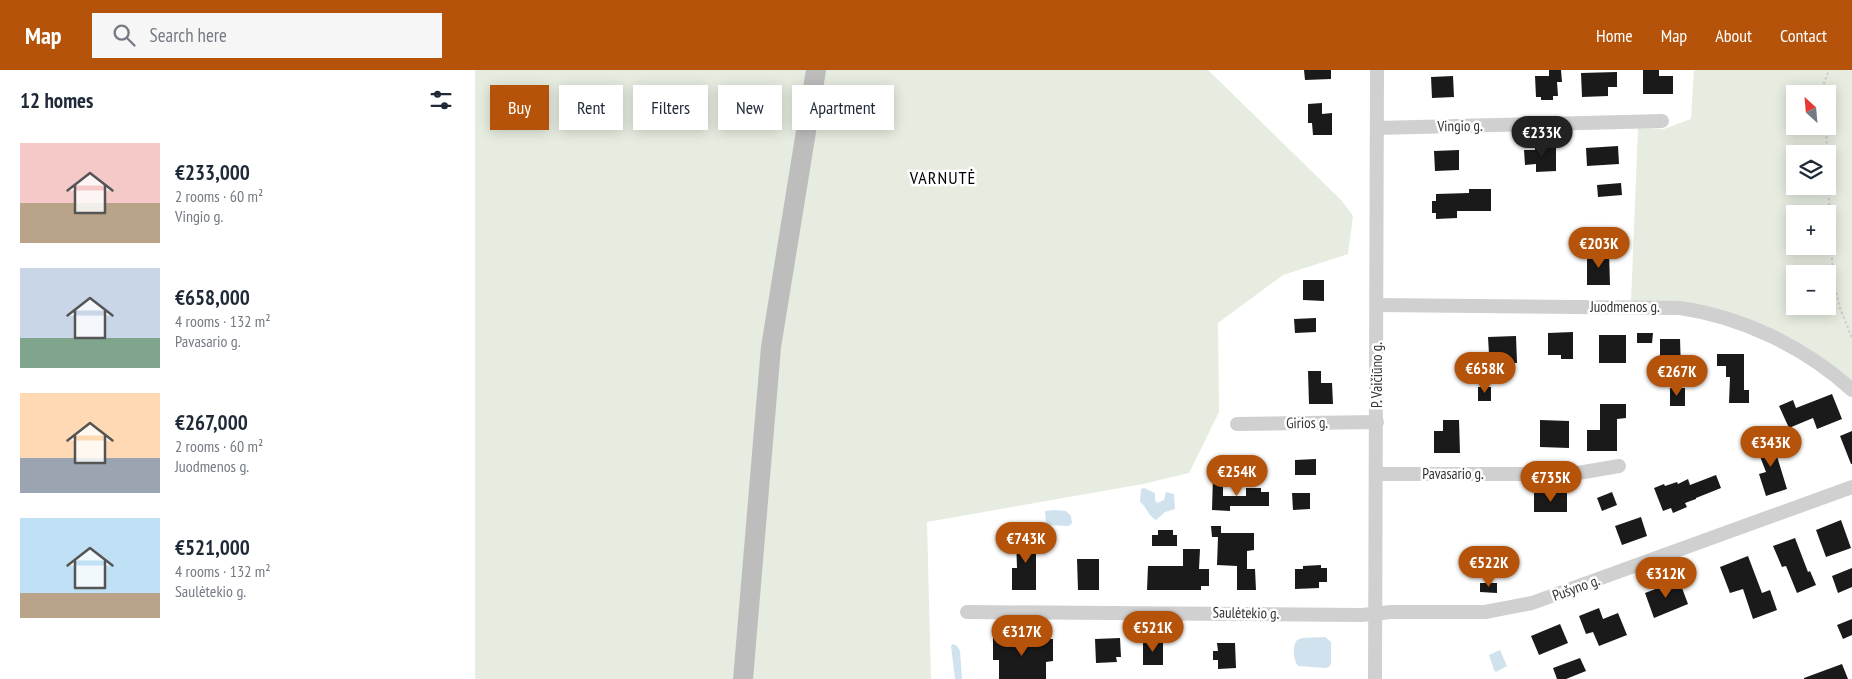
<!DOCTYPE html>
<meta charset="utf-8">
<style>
:root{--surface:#fff;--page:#f6f6f7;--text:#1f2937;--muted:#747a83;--accent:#b45309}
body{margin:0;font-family:"PT Sans Narrow",sans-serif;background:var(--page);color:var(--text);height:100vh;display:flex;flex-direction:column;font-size:19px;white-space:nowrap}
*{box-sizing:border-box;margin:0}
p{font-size:16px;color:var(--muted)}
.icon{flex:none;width:28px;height:28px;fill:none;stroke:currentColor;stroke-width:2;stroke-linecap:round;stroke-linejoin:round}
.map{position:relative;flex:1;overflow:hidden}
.sheet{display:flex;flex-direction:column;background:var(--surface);width:475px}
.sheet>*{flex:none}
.top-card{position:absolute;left:15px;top:15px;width:475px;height:45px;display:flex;gap:10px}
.needle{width:32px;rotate:334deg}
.controls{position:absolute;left:1311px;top:15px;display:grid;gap:10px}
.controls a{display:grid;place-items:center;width:50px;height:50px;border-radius:0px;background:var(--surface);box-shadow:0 2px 12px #0003;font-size:25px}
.price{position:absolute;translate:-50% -42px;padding:0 11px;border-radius:18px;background:var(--accent);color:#fff;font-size:16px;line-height:32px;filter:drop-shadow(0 1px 2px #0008)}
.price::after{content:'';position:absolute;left:50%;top:30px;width:15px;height:11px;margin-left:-8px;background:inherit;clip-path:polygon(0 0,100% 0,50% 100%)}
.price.selected{background:#222;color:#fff}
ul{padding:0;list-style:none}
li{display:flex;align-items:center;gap:15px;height:125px;padding:0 20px}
li span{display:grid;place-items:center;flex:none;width:140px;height:100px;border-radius:0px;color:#555}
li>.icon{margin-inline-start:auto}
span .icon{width:60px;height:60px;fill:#fffc;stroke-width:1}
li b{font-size:21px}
h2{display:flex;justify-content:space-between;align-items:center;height:60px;padding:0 20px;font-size:21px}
.chip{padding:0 18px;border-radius:0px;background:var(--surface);box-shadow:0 2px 12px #0003;font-size:18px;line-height:45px}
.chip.selected{background:var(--accent);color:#fff}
header{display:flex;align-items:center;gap:30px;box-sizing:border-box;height:70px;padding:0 25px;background:var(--accent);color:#fff}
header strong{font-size:24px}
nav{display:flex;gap:28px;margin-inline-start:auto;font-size:18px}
.search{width:350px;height:45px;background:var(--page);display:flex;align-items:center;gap:12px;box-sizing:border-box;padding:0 18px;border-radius:0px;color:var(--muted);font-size:19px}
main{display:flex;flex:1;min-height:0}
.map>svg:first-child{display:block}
</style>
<header>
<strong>Map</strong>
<div class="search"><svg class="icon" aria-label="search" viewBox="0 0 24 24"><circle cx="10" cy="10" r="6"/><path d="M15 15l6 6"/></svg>Search here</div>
<nav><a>Home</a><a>Map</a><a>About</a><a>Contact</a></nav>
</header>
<main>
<section class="sheet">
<h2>12 homes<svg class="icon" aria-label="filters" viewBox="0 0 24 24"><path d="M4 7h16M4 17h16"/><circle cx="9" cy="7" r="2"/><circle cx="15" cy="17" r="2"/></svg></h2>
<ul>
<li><span style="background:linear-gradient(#f6c9c9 60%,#b9a48a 0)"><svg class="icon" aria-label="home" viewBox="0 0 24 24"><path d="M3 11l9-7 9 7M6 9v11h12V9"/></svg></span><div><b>€233,000</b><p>2 rooms · 60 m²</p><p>Vingio g.</p></div></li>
<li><span style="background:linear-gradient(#c9d6e8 70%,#7fa58c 0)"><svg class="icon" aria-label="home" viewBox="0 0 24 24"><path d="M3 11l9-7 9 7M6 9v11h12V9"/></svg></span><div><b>€658,000</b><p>4 rooms · 132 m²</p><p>Pavasario g.</p></div></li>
<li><span style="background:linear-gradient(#ffd9b3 65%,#9aa5b1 0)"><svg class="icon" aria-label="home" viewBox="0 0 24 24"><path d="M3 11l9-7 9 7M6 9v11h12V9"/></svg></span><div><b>€267,000</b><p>2 rooms · 60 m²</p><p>Juodmenos g.</p></div></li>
<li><span style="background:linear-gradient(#bfe0f5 75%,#b9a48a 0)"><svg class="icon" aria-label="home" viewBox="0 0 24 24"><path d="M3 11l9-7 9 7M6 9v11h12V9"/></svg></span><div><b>€521,000</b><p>4 rooms · 132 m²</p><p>Saulėtekio g.</p></div></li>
</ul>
</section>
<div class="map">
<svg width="1377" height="609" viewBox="0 0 1377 609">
<rect width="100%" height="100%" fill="#fff"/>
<!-- green -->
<g fill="#e6ecdf" fill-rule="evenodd">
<polygon points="0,0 333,0 288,264 258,609 0,609"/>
<polygon points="350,0 733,0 867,131 878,146 873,184 808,205 743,253 744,342 714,403 668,414 452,452 456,609 275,609 301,304"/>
<path d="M1219,0h158v311l-39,-29 -37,-20 -145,-29 7,-175 26,1 27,-10zM1320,24h32v32h-32zM1320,84h32v32h-32zM1320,144h32v32h-32zM1320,204h32v32h-32z"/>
</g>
<!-- water -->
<g fill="#cfe2ee">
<path d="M669,418l11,5v7l2,3 7,-3 2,-8 8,2 1,15 -10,3 -9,8c-8,-4 -9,-13 -16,-18l1,-13z"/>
<polygon points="579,440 591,441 596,446 597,453 594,456 571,455 570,441"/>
<path d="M850,567l6,5v21l-1,3 -4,2 -28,-2c-5,-7 -6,-19 -1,-26l5,-2z"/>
<polygon points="478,574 482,576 485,581 487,609 480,609 476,576"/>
<polygon points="1025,580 1032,596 1021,602 1019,600 1014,585"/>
</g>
<!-- building -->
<g fill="#1a1a1a">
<polygon points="829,0 856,0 856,9 830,10"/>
<polygon points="1074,0 1086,0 1087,12 1082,12 1083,26 1078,26 1078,30 1066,30 1066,27 1061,27 1060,6 1074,6"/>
<polygon points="1168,0 1184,0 1184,6 1198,6 1198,24 1168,24"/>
<polygon points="1142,2 1142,17 1133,17 1133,26 1107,27 1106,3"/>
<polygon points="978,6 979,27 957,28 956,7"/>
<polygon points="847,33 847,44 857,43 857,65 838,65 837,53 833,53 833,34"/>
<polygon points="1081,76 1081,101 1061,102 1061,94 1050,95 1049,80 1060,80 1060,77"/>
<polygon points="1143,76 1144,94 1112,96 1111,78"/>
<polygon points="984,80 984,100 960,101 959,81"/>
<polygon points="1146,113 1147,125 1123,127 1122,115"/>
<polygon points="994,119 1016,119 1016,141 982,141 982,148 961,149 961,143 957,143 957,131 961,131 961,124 994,123"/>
<polygon points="1119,180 1134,180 1135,215 1112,215 1112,188 1120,187"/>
<polygon points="828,210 849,210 849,231 828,230"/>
<polygon points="841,248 841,262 820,263 819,249"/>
<polygon points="1098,262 1098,289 1086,289 1086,285 1073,285 1073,263"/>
<polygon points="1162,263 1178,263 1177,273 1162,273"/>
<rect x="1124" y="265" width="27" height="28"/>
<polygon points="1041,266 1042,293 1025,293 1025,284 1014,284 1013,267"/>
<polygon points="1185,269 1205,269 1206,299 1185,299"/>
<polygon points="1242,284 1269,284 1269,320 1274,320 1274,333 1254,333 1255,307 1251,307 1251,296 1242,296"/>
<polygon points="833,301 846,301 846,313 857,313 858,334 834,334"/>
<rect x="1003" y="317" width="13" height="14"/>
<rect x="1195" y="318" width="15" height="18"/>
<polygon points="1357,324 1367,349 1342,359 1338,348 1314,358 1304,336 1318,330 1321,338"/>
<polygon points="1125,334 1151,334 1151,348 1142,349 1142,381 1112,381 1112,360 1125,360"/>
<polygon points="968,350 984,350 985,383 959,383 959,361 968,361"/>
<polygon points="1065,350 1094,351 1094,378 1065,377"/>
<polygon points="1377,361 1377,394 1376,394 1365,366"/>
<polygon points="1301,368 1306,381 1301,383 1312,419 1291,426 1284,404 1291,402 1281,376"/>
<polygon points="841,389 841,405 820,405 820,390"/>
<polygon points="738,405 748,405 748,426 771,426 771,418 786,418 786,422 794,422 794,436 755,436 755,441 737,440"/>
<polygon points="1241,405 1246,418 1221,428 1221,429 1210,433 1212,437 1198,443 1196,438 1188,441 1179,418 1189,414 1190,416 1202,412 1203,414 1213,409 1215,415"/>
<polygon points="1137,422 1142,435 1127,441 1122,428"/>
<polygon points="817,423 835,423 835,439 818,440"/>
<rect x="1059" y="423" width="33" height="19"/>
<polygon points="1166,447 1172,466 1147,475 1140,456"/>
<polygon points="1366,450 1376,478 1351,487 1341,460"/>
<polygon points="736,456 746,456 746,463 779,463 779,480 772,481 772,499 780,499 781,520 762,520 762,496 742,495 743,467 737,467"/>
<polygon points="683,460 698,460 698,465 702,465 702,476 677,476 677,465 683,465"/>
<polygon points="564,467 565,484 561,484 561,520 537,520 537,498 542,498 541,468"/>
<polygon points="1320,468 1333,502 1335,501 1341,515 1322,523 1311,496 1307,497 1298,476"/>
<polygon points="708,479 725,479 724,499 734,499 734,516 726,516 726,520 672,520 673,496 708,496"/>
<polygon points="1273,486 1287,523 1295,520 1302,540 1278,549 1268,519 1255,523 1245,497"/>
<polygon points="602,489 624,489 624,520 603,520"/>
<polygon points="846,495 846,498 852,498 852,512 844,512 844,518 820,519 820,499 828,499 828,496"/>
<polygon points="1377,498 1377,517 1363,523 1357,506"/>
<polygon points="1204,510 1213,534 1179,548 1170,523"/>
<polygon points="1005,513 1022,513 1022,523 1005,522"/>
<polygon points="1124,538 1128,549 1143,543 1152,565 1124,576 1118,562 1111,564 1104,546"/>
<polygon points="1377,549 1377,565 1368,569 1362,555"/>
<polygon points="1085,554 1093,573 1064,585 1056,566"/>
<polygon points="518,566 540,566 540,569 578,569 578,591 571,592 571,609 524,609 524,590 518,590"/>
<polygon points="645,568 646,587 641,587 642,592 621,593 620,569"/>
<rect x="668" y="571" width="20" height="24"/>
<polygon points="742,573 760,573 761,598 743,599 743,590 738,590 738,581 743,581"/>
<polygon points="1105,588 1111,601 1091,609 1082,609 1078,598"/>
<polygon points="1367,594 1373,609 1329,609 1329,608"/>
</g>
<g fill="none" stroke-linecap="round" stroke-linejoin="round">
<!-- path -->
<g stroke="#cdcdcd" stroke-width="2" stroke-dasharray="2.5 2.5" stroke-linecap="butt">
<polyline points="1349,24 1348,16 1354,0"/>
<polyline points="1351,56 1352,84"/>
<polyline points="1352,88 1358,209 1365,238 1377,268"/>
</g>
<!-- minor -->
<g stroke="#d0d0d0" stroke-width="14">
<polyline points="902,58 1187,51"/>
<path d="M902,235l303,3c63,9 126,40 172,82"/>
<polyline points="762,354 902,352"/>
<polyline points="902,404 1097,404 1144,396"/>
<polyline points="492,542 887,545 916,542 1010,542 1057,533 1377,417"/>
<polyline points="900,609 902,0"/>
</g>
<!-- secondary -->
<polyline stroke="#bdbdbd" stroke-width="20" points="268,609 296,277 341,0"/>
</g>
<g text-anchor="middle" stroke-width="5" stroke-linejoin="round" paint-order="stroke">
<!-- street labels -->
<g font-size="15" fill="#333" stroke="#fff">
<text transform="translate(985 56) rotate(-1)" y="5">Vingio g.</text>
<text x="1150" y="242">Juodmenos g.</text>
<text transform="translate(902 305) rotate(-90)" y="5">P. Vaičiūno g.</text>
<text transform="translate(832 353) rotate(-1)" y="5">Girios g.</text>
<text x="978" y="409">Pavasario g.</text>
<text transform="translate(1101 518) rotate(-20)" y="5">Pušyno g.</text>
<text transform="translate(771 543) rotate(1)" y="5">Saulėtekio g.</text>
</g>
<!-- quarter labels -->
<g font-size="18" letter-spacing="1" fill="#000" stroke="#fff">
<text x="468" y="114">VARNUTĖ</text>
</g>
</g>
</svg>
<div class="controls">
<a><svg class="needle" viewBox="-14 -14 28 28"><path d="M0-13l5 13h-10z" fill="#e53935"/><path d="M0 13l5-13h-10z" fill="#747a83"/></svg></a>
<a><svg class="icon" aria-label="layers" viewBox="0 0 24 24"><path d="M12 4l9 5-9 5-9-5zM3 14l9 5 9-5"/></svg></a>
<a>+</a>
<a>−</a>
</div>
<b class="price selected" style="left:1067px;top:88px">€233K</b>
<b class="price" style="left:1124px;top:199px">€203K</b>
<b class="price" style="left:1010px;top:324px">€658K</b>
<b class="price" style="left:1202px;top:327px">€267K</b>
<b class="price" style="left:1296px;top:398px">€343K</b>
<b class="price" style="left:762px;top:427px">€254K</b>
<b class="price" style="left:1076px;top:433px">€735K</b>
<b class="price" style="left:551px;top:494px">€743K</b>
<b class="price" style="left:1014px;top:518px">€522K</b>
<b class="price" style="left:1191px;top:529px">€312K</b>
<b class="price" style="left:678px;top:583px">€521K</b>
<b class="price" style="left:547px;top:587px">€317K</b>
<div class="top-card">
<a class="chip selected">Buy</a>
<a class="chip">Rent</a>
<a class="chip">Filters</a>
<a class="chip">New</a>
<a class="chip">Apartment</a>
</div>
</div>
</main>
